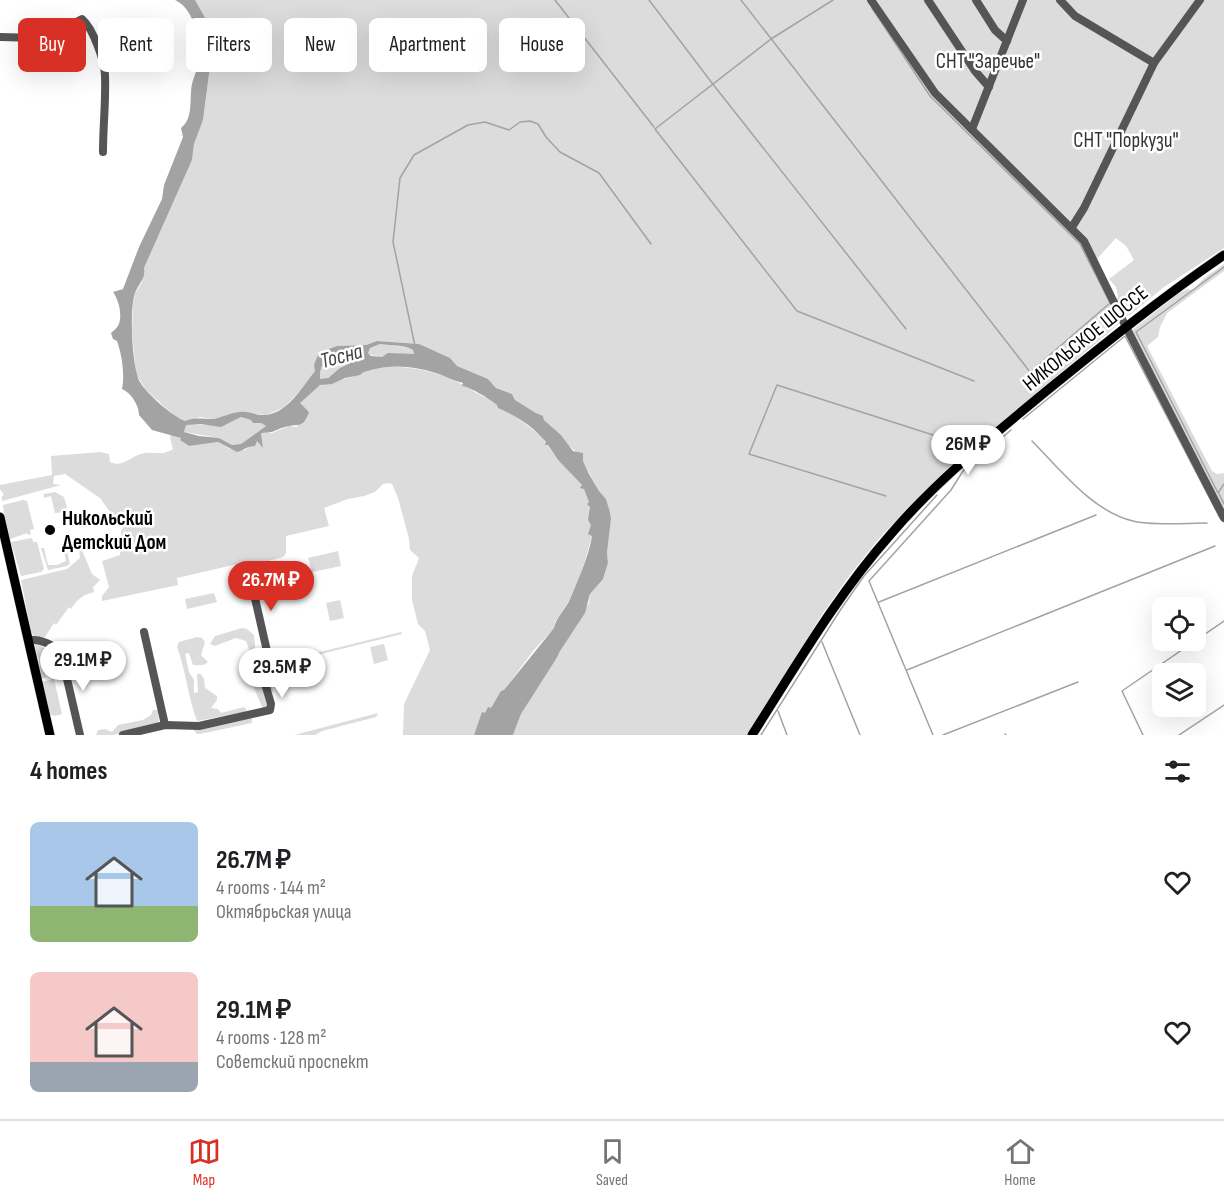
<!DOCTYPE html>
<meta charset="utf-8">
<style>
:root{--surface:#fff;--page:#f2f2f2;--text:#202124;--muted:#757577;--line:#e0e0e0;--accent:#d93025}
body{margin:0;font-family:"Sofia Sans Condensed",sans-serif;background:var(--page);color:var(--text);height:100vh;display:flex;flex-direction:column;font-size:22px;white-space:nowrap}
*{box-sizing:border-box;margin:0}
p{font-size:20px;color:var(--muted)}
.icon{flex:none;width:33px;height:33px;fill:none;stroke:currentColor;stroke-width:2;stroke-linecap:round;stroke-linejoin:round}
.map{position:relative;height:735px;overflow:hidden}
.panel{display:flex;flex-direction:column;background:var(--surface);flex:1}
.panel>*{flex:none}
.hud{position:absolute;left:18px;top:18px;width:600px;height:54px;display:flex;gap:12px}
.fabs{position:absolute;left:1152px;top:597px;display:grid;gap:12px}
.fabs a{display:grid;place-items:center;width:54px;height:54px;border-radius:9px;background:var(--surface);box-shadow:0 6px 24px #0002;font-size:30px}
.price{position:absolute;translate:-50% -51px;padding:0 14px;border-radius:21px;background:#fff;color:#222;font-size:20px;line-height:39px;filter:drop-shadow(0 2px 3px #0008)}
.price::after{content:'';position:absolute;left:50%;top:36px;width:18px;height:14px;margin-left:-9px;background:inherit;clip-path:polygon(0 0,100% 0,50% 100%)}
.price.active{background:var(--accent);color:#fff}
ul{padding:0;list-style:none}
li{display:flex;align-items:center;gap:18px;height:150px;padding:0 30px}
li span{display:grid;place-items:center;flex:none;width:168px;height:120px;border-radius:9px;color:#555}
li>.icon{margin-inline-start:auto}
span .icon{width:72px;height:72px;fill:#fffc;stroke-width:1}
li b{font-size:26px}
h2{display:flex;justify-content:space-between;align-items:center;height:72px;padding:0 30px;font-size:26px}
.pill{padding:0 21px;border-radius:9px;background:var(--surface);box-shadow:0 6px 24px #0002;font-size:21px;line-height:54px}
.pill.active{background:var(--accent);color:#fff}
.dock{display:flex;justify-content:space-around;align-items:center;height:84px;border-top:2px solid var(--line);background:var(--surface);font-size:16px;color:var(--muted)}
.dock a{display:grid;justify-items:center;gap:3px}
.dock .active{color:var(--accent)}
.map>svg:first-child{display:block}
</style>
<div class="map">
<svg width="1224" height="735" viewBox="0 0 1224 735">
<rect width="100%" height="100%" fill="#fff"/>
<!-- green -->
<g fill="#dcdcdc">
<polygon points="195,0 868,0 933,95 1082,242 1120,323 949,467 883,534 852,572 821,616 749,735 513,735 521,714 589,603 590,594 605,573 608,563 607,553 611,519 610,512 606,499 599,491 579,454 568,445 561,435 544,420 543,416 536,413 515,400 512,394 496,388 488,379 457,366 452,361 419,344 377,341 366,345 337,346 327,349 318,355 315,371 301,390 283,408 266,415 237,412 218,418 210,419 201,417 185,421 178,419 146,390 136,374 132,330 133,304 135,293 142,282 144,268 192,160 194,144 203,120 212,51 207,36 208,23"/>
<polygon points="871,0 1224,0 1224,248 1164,287 1130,315 1125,316 1114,298 1117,299 1118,296 1116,287 1109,279 1134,260 1126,246 1116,238 1097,259 1093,260 1084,241 935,93"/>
<polygon points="1224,264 1224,271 1167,313 1160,327 1158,337 1147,346 1212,471 1217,474 1224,473 1224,514 1132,330 1179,293 1187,289 1193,290 1204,278"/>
<path d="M380,344c12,2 23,0 33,6l1,4c-14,3 -35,6 -47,-1l3,-5z"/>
<path d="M338,354l10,2 1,6 -23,17h-6c-1,-13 4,-22 18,-25z"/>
<path d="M383,366c33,1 62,6 90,25 8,5 16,7 25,14l1,3 19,10 23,18 17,24 24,25 7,13 3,38 -13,45 -13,25 -11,16 -1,6 -21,23 -42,57 -9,8 -8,19h-71l1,-31 26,-54 -5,-19 -7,-7 -6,-24v-24l7,-18 -9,-8 -1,-11 -11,-41 -6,-14 -3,-1 -6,1 -8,8 -11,4 -16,3 -24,9 5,18 -43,10v17l-3,4 -34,9 -3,-4 -69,16 1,7 -76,16v-5l7,-9 -7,-26 18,-6 1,-24 4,-6 -13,-10 -12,-17 -35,-24 -11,2 -1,8 8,1 -59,16v-5l2,-1 -4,-6v-4l52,-10 -1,-19 49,-4 9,2 1,8c12,6 20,-5 31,-8 11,-4 21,3 32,-5l-3,-11 1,-4 10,4 -1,2 9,6 29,-4 12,7 15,1 12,-9 6,6 -2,-14h11l17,-7 8,1c1,-8 1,-17 3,-24 2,-5 15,-17 21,-18 21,-4 41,-12 62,-19z"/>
<polygon points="241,417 251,420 253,423 261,423 266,426 241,444 232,445 219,438 184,432 186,424 218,425 229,423"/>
<polygon points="55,492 64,497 67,507 64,512 55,513 51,496 44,498 44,494"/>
<polygon points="23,500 27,501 34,529 30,530 31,534 28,535 27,533 10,539 3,507 3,505"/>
<polygon points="32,538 33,542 37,542 44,569 41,572 21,576 11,542"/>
<polygon points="62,543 65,543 70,564 67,566 48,570 41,548 44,548 48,565 57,565 66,561"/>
<path d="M79,548h2l11,26 8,6 -7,7 1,5c-12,3 -16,7 -23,17l-2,-2 -13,18 -2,-2 -11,17 -10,-5 -2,-4 -10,-51 46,-11 13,-11z"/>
<polygon points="338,551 341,566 312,572 308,558"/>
<polygon points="214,593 217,602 187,609 185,599"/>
<polygon points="340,600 344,618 330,621 326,603"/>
<polygon points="242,628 247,629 254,635 257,667 267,706 263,709 254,688 255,679 253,676 251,680 247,679 246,660 249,649 246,641 236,638 215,646 210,644 215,636"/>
<polygon points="401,632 402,634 268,667 273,692 272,693 264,667 267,665"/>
<path d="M197,637l5,1 3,4 -4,13 7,7 -4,3h-11l-4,-12 -4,1 4,18 5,8v13l4,-1 -1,-18h4l3,5 1,9 12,8v4l-6,8 7,1 3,4 23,-6 3,3 -3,2 -47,9c-9,-24 -11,-50 -20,-74l2,-5z"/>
<polygon points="36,644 56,654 42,659 46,678 42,678 41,676 39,658 36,656 34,648"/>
<polygon points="384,644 388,660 374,664 370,647"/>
<polygon points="54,679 62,714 55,716 48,714 41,682"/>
<polygon points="153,710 158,710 159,724 113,735 96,735 98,730 105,729 112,732 118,725 143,720 151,715"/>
<polygon points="378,713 376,717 322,731 315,735 294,735"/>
<polygon points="249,718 252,718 252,723 200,734 197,734 193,729"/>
</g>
<!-- water -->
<path fill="#a3a3a3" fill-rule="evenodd" d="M175,0h20l13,23 -1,13 5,15 -9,69 -9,24 -2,16 -48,108c2,11 -6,16 -9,25 -6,16 -3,75 5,89 6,11 33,35 45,39 10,-4 17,-2 27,-2 10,-1 19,-7 28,-7 8,-1 15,3 23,3 24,0 39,-28 52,-44l-1,-6 4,-10 10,-6 9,-3 29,-1 11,-4 42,3 31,14 7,8 31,13 8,9 16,6 3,6 21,13 7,3 1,4 17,15 12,16 10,2v8l6,13 10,17 7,8 4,13 1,7 -4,34 1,10 -5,16 -13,15 -5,19 -25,38 -4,8 -35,55 -8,21h-39l8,-23 3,1 3,-6 3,1 10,-17 3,-1 50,-62c2,-11 12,-19 16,-29 8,-18 19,-44 22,-63l-4,-2 3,-9 -3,-5 2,-13 -3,-3 2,-2 -5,-13 -4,-1 2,-3 -24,-25 -10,-15h-3l1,-3c-14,-17 -30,-26 -48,-34l-1,-3c-7,-6 -27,-18 -35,-19l1,-3c-9,-2 -18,-7 -27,-10 -22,-7 -44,-9 -65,-3 -5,2 -7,1 -11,5l-15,3 -13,6 -12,1 -20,18 9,9c-6,17 -10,11 -24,15 -11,3 -11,6 -24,6l2,15 -6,-7 -2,5c-7,0 -11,4 -18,6l-19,-10 -29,4 -9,-6 1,-2 -29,-8 -13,-15c0,-10 -8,-22 -17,-26 3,-14 0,-34 -5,-48l-4,-2 -2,-6c2,-2 5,-4 7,-7 5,-9 1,-26 -5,-34l10,-3 16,-42 23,-48 2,-14 19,-48 -2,-9c13,-10 8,-30 11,-44 1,-5 4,-11 5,-17 3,-21 0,-57 -22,-67zM380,344c12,2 23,0 33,6l1,4 -26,-1 -6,4 -11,-1 -3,-3 2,-5zM342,354l6,2v8l-8,4 -12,10 -8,1c-1,-15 7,-24 22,-25zM241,417l10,3 2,3h8l5,3 -25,18 -9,1 -13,-7 -20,-2 -15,-4 2,-7 15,-1 20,3z"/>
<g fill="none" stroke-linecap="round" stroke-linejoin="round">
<!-- stream -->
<g stroke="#a3a3a3" stroke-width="1.5">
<polyline points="555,0 654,127"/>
<polyline points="649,0 712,83 906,329"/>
<polyline points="741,0 1030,372 1110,303 1080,244 930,96 872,8"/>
<polyline points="833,0 771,39 655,129 797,311 974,381"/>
<polyline points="1224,267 1136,332 1218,493 1224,484"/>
<polyline points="415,346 393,242 400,178 414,155 468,125 485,122 509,130 520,122 530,121 538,124 546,137 560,152 599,173 651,244"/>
<polyline points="1023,419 1125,336 1220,518"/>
<path d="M1032,441c28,28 61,71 101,80 19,5 53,2 74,2"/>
<polyline points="1219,494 1224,504"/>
<polyline points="886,496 749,454 777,385 955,442"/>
<polyline points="879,602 1096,515"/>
<polyline points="822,642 860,735"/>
<polyline points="907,670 1215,546"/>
<polyline points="778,711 787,735"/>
<polyline points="1005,734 1006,735"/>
<polyline points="761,735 841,609 864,576 937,495"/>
<polyline points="933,735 869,581 951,490 963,471 1011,430"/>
<polyline points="943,735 1078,682"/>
<polyline points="1143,735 1122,691 1224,621"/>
<polyline points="1179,735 1224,705"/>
</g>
<!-- major casing -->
<g stroke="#dbdbdb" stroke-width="10">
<g id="major">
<polyline points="0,517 50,735"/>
<path d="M752,735c44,-69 85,-140 139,-201 45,-53 100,-97 153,-141 59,-48 117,-95 180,-138"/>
</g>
</g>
<!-- minor -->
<g stroke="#555" stroke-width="8">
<polyline points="871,0 935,93 1084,241 1126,327 1224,518"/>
<polyline points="928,0 975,71 989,87"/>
<polyline points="976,0 995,30 1007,41"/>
<polyline points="1060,0 1075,16 1154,63"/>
<path d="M0,37l39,1 10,-2 33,-17c11,9 23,43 23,57 1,25 -2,50 -2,76"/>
<polyline points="972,129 1023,0"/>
<polyline points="1072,227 1084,208 1154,63 1200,0"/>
<polyline points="144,632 165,725"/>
<path d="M28,640c12,-1 25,4 33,13l19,82"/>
<polyline points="123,735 165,725 199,726 270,710 271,704 261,670 262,666 269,660 254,594 252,588 243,579"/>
</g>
<!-- major -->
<use href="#major" stroke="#000" stroke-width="9"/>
</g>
<!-- markers -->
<circle fill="#000" stroke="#fff" stroke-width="2" cx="50" cy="530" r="6"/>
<g text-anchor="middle" stroke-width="5" stroke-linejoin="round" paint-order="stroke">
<!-- park labels -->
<g font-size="21" fill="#333" stroke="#fff">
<text x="988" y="68">СНТ "Заречье"</text>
<text x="1126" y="147">СНТ "Поркузи"</text>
</g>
<!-- street labels -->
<g font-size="21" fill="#000" stroke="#fff">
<text transform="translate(1085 338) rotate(-39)" y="7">НИКОЛЬСКОЕ ШОССЕ</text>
</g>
<!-- poi labels -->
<g font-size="21" font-weight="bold" fill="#000" stroke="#fff" text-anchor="start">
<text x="62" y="525">Никольский<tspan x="62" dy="24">Детский Дом</tspan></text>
</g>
<!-- water labels -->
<g font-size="22" font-style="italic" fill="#444" stroke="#fff">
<text transform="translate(341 355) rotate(-15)" y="8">Тосна</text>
</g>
</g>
</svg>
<div class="fabs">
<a><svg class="icon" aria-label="locate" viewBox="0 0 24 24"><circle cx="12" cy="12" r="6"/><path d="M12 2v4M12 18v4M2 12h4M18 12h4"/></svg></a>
<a><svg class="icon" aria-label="layers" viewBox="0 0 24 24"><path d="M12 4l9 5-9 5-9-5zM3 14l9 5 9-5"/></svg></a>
</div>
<b class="price" style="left:968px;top:476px">26M ₽</b>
<b class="price active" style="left:271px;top:612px">26.7M ₽</b>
<b class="price" style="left:83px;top:692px">29.1M ₽</b>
<b class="price" style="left:282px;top:699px">29.5M ₽</b>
<div class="hud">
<a class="pill active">Buy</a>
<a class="pill">Rent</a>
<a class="pill">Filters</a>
<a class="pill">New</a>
<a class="pill">Apartment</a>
<a class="pill">House</a>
</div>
</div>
<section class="panel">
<h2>4 homes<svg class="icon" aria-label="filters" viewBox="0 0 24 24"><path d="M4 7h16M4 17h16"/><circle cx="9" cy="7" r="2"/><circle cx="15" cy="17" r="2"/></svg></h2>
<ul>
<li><span style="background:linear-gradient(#a9c7e8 70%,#8fb573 0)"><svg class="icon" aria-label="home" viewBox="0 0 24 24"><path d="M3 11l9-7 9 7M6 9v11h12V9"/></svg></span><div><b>26.7M ₽</b><p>4 rooms · 144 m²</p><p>Октябрьская улица</p></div><svg class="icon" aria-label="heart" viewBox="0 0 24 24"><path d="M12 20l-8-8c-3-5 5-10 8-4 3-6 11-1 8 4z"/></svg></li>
<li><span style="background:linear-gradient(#f6c9c9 75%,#9aa5b1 0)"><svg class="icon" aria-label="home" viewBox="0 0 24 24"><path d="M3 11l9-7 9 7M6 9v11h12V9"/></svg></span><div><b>29.1M ₽</b><p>4 rooms · 128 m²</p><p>Советский проспект</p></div><svg class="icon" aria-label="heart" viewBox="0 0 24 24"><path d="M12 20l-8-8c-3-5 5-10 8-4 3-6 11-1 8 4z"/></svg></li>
</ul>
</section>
<nav class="dock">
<a class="active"><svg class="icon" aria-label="map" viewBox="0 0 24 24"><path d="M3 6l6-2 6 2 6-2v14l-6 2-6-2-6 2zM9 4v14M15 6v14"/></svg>Map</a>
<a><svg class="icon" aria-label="saved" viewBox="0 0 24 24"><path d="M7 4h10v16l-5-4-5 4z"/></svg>Saved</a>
<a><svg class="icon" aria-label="home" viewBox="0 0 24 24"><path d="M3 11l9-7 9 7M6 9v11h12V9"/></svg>Home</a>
</nav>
